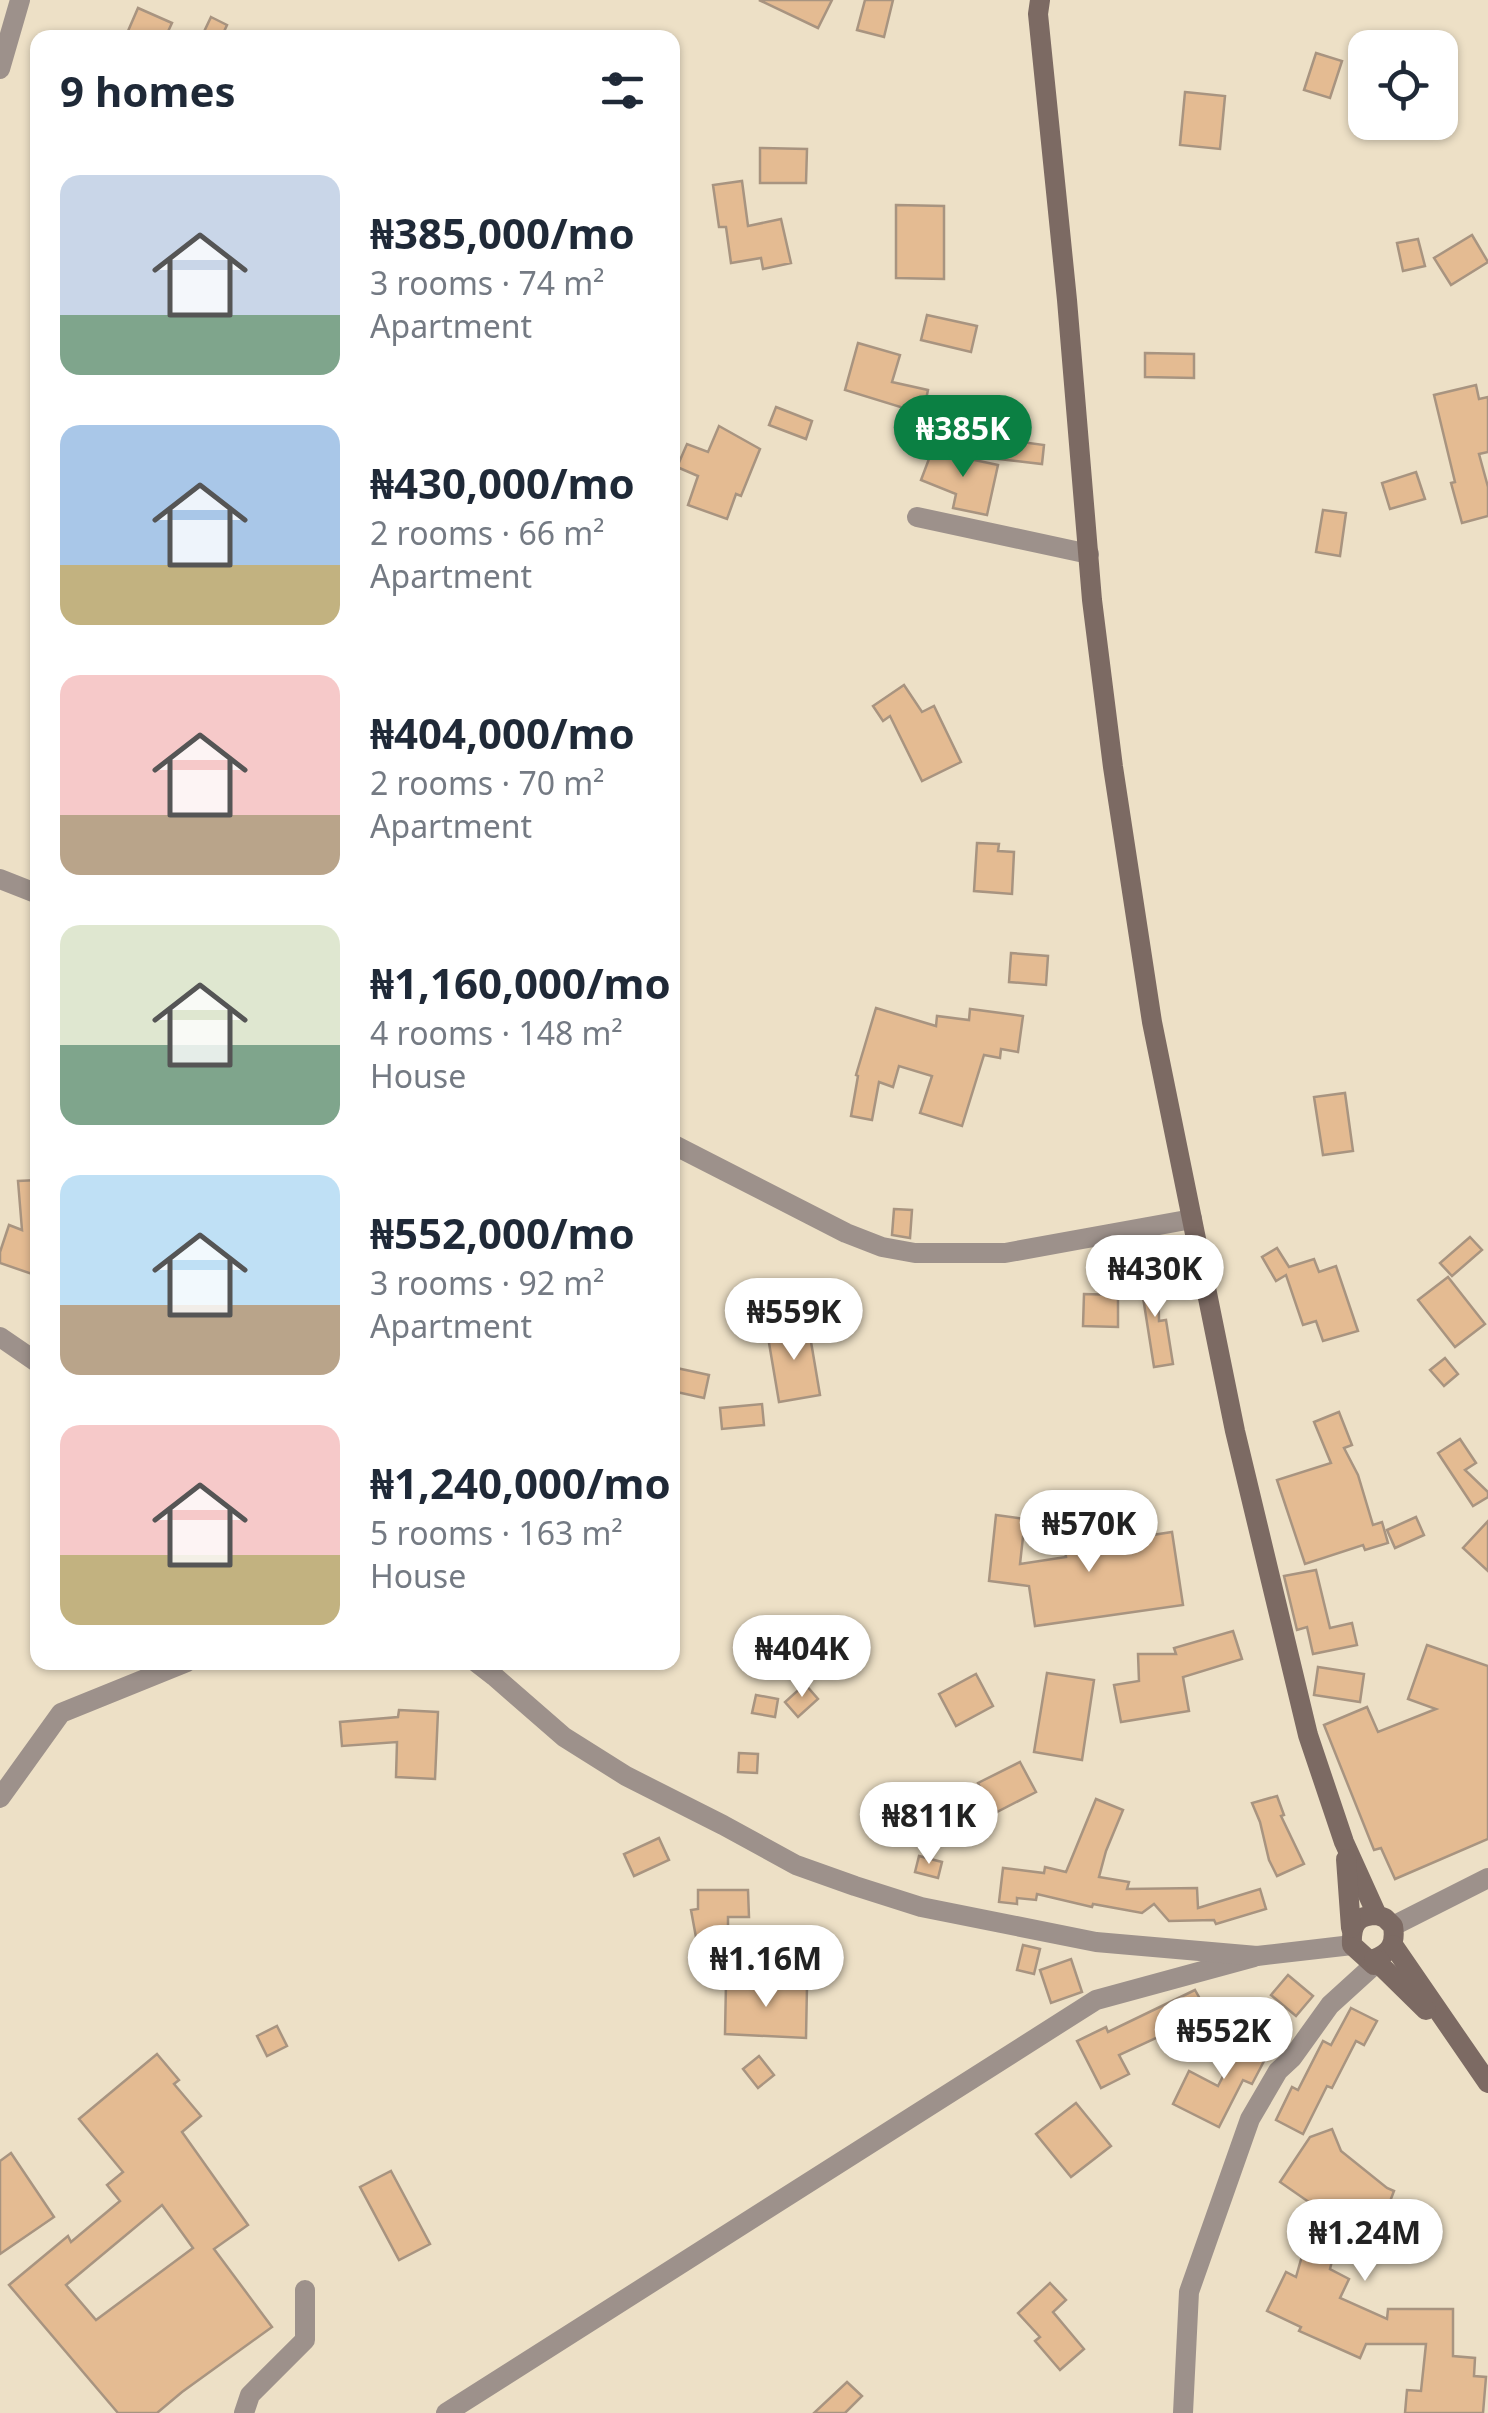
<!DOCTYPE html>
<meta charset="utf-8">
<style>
:root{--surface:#fff;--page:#f2f2f3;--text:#1f2937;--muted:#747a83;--accent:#0b8043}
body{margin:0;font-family:"Noto Sans",sans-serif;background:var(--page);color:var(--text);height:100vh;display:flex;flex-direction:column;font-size:38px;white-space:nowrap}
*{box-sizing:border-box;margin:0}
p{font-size:32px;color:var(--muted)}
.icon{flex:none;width:55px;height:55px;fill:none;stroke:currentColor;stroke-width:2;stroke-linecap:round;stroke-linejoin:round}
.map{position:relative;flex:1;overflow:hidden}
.panel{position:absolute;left:30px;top:30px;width:650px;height:1640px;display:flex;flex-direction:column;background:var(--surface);border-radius:20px;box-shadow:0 2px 8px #0004}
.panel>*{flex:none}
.fabs{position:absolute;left:1348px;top:30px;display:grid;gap:20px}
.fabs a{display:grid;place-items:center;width:110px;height:110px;border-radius:20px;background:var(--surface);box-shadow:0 2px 8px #0004;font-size:50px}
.price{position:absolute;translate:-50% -85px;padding:0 22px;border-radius:35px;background:#fff;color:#222;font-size:32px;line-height:65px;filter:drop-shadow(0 2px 5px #0008)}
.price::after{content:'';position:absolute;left:50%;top:60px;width:30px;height:22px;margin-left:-15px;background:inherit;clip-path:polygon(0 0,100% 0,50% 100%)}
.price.current{background:var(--accent);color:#fff}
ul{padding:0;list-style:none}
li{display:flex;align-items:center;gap:30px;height:250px;padding:0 30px}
li span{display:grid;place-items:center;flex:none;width:280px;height:200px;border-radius:20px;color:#555}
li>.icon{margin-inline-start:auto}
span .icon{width:120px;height:120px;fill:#fffc;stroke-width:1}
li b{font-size:42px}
h2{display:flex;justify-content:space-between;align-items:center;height:120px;padding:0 30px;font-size:42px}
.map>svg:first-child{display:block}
</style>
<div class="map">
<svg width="1488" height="2413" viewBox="0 0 1488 2413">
<rect width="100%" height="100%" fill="#ede0c6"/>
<!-- building -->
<g fill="#e4bb92" stroke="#a89480" stroke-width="2.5" fill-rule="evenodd">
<polygon points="759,0 832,0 818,28"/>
<polygon points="865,0 893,0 884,37 857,30"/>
<polygon points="138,8 172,23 165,38 125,38"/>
<polygon points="211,17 227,25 221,38 201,38"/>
<polygon points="1316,53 1342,61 1330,98 1304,90"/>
<polygon points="1185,92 1225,96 1220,149 1180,145"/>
<polygon points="760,148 807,149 806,183 760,183"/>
<polygon points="742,181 748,226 781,219 791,263 763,269 761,258 731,263 726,227 719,227 713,185"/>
<polygon points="896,205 944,206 944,279 896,278"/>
<polygon points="1472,235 1488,262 1451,285 1434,258"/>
<polygon points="1418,239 1425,266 1403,271 1397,243"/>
<polygon points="927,315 977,326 971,352 921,340"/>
<polygon points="858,343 900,355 892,382 928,390 923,414 845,390"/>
<polygon points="1145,353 1194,354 1194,378 1145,377"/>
<polygon points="1476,385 1479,399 1488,397 1488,452 1479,454 1488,487 1488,516 1462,523 1451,483 1455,482 1434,395"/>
<polygon points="776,407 812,421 806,439 769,425"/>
<polygon points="719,426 760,449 741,496 736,494 727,519 688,505 698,476 677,467 687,444 708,452"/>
<polygon points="1000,439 1044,445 1042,464 998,459"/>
<polygon points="932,451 998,465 987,515 953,508 956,494 921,480"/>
<polygon points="1416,472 1425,499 1390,509 1382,483"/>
<polygon points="1323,510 1346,513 1340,556 1316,552"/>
<polygon points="904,685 922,712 934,706 961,762 922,781 890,716 883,721 873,706"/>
<polygon points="977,843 999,844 998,851 1014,852 1012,894 974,891"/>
<polygon points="1011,953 1048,956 1046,985 1009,982"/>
<polygon points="876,1008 936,1026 937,1016 969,1020 970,1009 1023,1016 1018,1052 1001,1049 1000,1058 984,1055 962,1126 920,1113 932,1076 899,1066 893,1087 879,1082 872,1120 851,1116 858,1076 856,1075"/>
<polygon points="1345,1093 1353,1151 1323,1155 1314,1097"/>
<polygon points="38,1180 38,1276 0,1263 0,1252 9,1225 22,1230 18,1181"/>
<polygon points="894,1209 912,1210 910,1238 892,1235"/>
<polygon points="1470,1237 1482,1250 1452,1276 1440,1263"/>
<polygon points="1277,1248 1289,1267 1314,1259 1319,1272 1336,1266 1358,1331 1323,1341 1316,1321 1303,1325 1286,1275 1276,1281 1262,1257"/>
<polygon points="1158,1271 1159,1321 1166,1320 1173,1364 1154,1367 1139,1272"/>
<polygon points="1448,1277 1485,1324 1455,1347 1418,1300"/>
<polygon points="1084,1294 1118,1295 1118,1327 1083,1326"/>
<polygon points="808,1324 820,1395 779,1402 767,1331"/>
<polygon points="1445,1358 1458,1374 1444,1386 1430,1370"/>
<polygon points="672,1367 709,1375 704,1398 672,1391"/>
<polygon points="762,1404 764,1425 722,1429 720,1408"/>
<polygon points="1339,1412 1352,1445 1344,1448 1358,1475 1373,1525 1382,1522 1388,1543 1365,1550 1363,1545 1305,1564 1277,1480 1331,1463 1314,1422"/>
<polygon points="1460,1439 1476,1463 1465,1470 1488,1492 1488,1497 1473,1506 1438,1453"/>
<polygon points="996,1515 1025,1519 1020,1564 1066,1557 1063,1537 1093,1533 1094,1544 1172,1532 1183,1605 1035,1626 1029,1586 989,1581"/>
<polygon points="1416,1517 1424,1535 1395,1548 1387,1530"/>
<polygon points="1488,1521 1488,1571 1463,1548"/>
<polygon points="1316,1570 1330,1628 1352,1623 1357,1645 1313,1654 1307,1627 1297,1630 1284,1576"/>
<polygon points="1233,1631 1242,1659 1183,1677 1189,1711 1121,1722 1114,1685 1139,1681 1138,1654 1176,1654 1174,1648"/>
<polygon points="1427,1645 1488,1666 1488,1839 1395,1879 1381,1848 1374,1850 1324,1725 1367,1707 1378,1732 1436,1709 1408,1699"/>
<polygon points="1318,1667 1364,1674 1360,1702 1314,1695"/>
<polygon points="1047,1673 1094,1680 1082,1760 1034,1752"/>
<polygon points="976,1674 993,1706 956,1726 939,1694"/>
<polygon points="805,1684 818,1699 798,1717 785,1702"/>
<polygon points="756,1695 778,1699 775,1717 752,1713"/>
<polygon points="399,1710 438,1712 435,1779 396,1777 397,1742 342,1746 340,1722 398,1717"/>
<polygon points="739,1753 758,1754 757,1773 738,1772"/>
<polygon points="1020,1762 1036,1792 993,1814 978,1783"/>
<polygon points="1277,1796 1284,1815 1281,1816 1304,1864 1277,1876 1269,1860 1260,1822 1252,1803"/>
<polygon points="1096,1799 1123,1810 1106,1851 1099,1877 1129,1882 1127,1889 1197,1888 1198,1908 1260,1889 1266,1909 1216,1924 1214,1920 1169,1921 1154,1904 1142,1913 1093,1904 1092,1907 1037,1894 1036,1900 1017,1898 1017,1904 999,1902 1003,1868 1044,1873 1045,1867 1066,1872"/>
<polygon points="659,1838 669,1860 634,1876 624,1854"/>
<polygon points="919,1856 942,1862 938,1878 915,1872"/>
<polygon points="698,1890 748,1890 749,1917 728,1917 728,1929 710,1929 716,1956 700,1959 691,1910 698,1909"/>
<polygon points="1023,1945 1040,1949 1034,1974 1017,1970"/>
<polygon points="1071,1959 1082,1992 1051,2003 1040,1970"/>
<polygon points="1288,1975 1313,1996 1296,2016 1271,1995"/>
<polygon points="726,1983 807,1986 806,2038 725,2034"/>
<polygon points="1195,1990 1219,2032 1193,2047 1182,2026 1119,2055 1129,2074 1101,2088 1077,2041 1106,2027 1108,2032"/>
<polygon points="1351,2008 1377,2021 1364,2045 1356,2041 1332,2088 1327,2086 1303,2134 1276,2120 1292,2087 1298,2090 1323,2041 1331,2045"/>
<polygon points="277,2026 287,2046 267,2056 257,2036"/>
<polygon points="1246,2031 1273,2044 1252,2084 1243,2080 1219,2127 1173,2104 1189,2071 1218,2086"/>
<path d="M157,2054l22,26 -5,4 27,32 -19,16 66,93 -34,24 58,78 -90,65 -25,21h-39l-109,-128 59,-49 3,6 49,-41 -13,-16 16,-13 -44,-53zM162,2205l31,43 -97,72 -30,-35z"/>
<polygon points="759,2056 774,2075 758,2088 743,2069"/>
<polygon points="1076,2103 1111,2146 1071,2177 1036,2134"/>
<polygon points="1332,2129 1341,2151 1387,2188 1394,2191 1378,2233 1339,2218 1328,2256 1333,2257 1330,2269 1349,2279 1340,2298 1387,2319 1388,2309 1453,2309 1453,2356 1475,2358 1474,2376 1486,2377 1483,2413 1405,2413 1407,2390 1421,2391 1426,2344 1366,2344 1360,2358 1299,2331 1301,2327 1267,2311 1286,2272 1296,2277 1316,2207 1280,2182 1310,2137"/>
<polygon points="11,2153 54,2217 0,2254 0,2161"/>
<polygon points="391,2171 430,2244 399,2260 360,2187"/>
<polygon points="1050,2283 1066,2300 1053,2312 1084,2349 1060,2370 1035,2341 1040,2337 1018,2313"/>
<polygon points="847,2382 862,2396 845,2413 814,2413"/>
</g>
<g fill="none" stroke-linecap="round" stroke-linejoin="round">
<!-- minor -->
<g stroke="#9d918b" stroke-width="20">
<polyline points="0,69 20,0"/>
<polyline points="917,517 1089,554"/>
<polyline points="0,879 38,894"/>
<polyline points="672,1144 846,1233 882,1247 915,1253 1005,1253 1192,1219"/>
<polyline points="0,1798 61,1713 187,1662"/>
<polyline points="244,2413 250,2395 305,2340 305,2290"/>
<polyline points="446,2413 1096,2000 1254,1957"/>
<polyline points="1183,2413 1189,2292 1250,2119 1278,2071 1292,2058 1330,2005 1374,1965"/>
</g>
<!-- tertiary -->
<g stroke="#9d918b" stroke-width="20">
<polyline points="0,1337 38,1363"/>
<polyline points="476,1662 494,1676 564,1737 626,1776 723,1825 796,1865 855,1886 921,1907 1096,1942 1257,1956 1352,1945"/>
<polyline points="1393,1926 1488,1878"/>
</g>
<!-- secondary -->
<g stroke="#7c6a63" stroke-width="20">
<path d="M1040,0l-2,14 29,286 25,300 21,167 39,255 83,409 73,304 36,107 33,73 8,3 8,8c3,18 -3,27 -19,33v6l-22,-20c-1,-19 4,-30 25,-30"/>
<polyline points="1346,1859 1351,1928"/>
<polyline points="1393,1945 1488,2083"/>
<polyline points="1374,1959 1426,2010"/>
</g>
</g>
</svg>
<div class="fabs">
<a><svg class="icon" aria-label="locate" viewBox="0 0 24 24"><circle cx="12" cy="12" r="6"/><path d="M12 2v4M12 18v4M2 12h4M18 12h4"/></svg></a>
</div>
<b class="price current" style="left:963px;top:480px">₦385K</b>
<b class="price" style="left:1155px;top:1320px">₦430K</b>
<b class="price" style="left:794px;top:1363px">₦559K</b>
<b class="price" style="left:1089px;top:1575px">₦570K</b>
<b class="price" style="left:802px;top:1700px">₦404K</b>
<b class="price" style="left:929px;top:1867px">₦811K</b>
<b class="price" style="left:766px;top:2010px">₦1.16M</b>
<b class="price" style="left:1224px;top:2082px">₦552K</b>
<b class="price" style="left:1365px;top:2284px">₦1.24M</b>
<section class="panel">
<h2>9 homes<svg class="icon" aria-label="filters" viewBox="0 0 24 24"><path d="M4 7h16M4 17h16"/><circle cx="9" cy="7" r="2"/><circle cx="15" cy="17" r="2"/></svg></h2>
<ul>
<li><span style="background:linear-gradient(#c9d6e8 70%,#7fa58c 0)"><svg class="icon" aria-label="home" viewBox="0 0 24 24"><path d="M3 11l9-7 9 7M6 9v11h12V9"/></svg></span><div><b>₦385,000/mo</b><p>3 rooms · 74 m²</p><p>Apartment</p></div></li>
<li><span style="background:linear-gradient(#a9c7e8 70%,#c2b280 0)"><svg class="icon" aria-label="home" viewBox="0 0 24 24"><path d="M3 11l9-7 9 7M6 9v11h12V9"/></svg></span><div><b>₦430,000/mo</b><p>2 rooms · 66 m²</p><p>Apartment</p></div></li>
<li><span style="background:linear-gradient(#f6c9c9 70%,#b9a48a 0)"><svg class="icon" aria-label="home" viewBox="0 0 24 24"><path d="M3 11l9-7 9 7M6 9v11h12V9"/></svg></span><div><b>₦404,000/mo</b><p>2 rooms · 70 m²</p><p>Apartment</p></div></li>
<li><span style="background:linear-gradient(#dfe7d0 60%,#7fa58c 0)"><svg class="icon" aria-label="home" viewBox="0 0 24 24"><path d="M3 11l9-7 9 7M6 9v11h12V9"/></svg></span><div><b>₦1,160,000/mo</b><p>4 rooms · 148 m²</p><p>House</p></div></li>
<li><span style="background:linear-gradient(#bfe0f5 65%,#b9a48a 0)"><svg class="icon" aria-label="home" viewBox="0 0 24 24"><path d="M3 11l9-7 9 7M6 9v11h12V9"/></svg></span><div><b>₦552,000/mo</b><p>3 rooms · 92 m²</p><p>Apartment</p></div></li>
<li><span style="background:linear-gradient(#f6c9c9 65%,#c2b280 0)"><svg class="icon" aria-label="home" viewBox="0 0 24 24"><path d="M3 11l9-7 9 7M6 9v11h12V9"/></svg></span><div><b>₦1,240,000/mo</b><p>5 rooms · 163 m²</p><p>House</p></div></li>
</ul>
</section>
</div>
